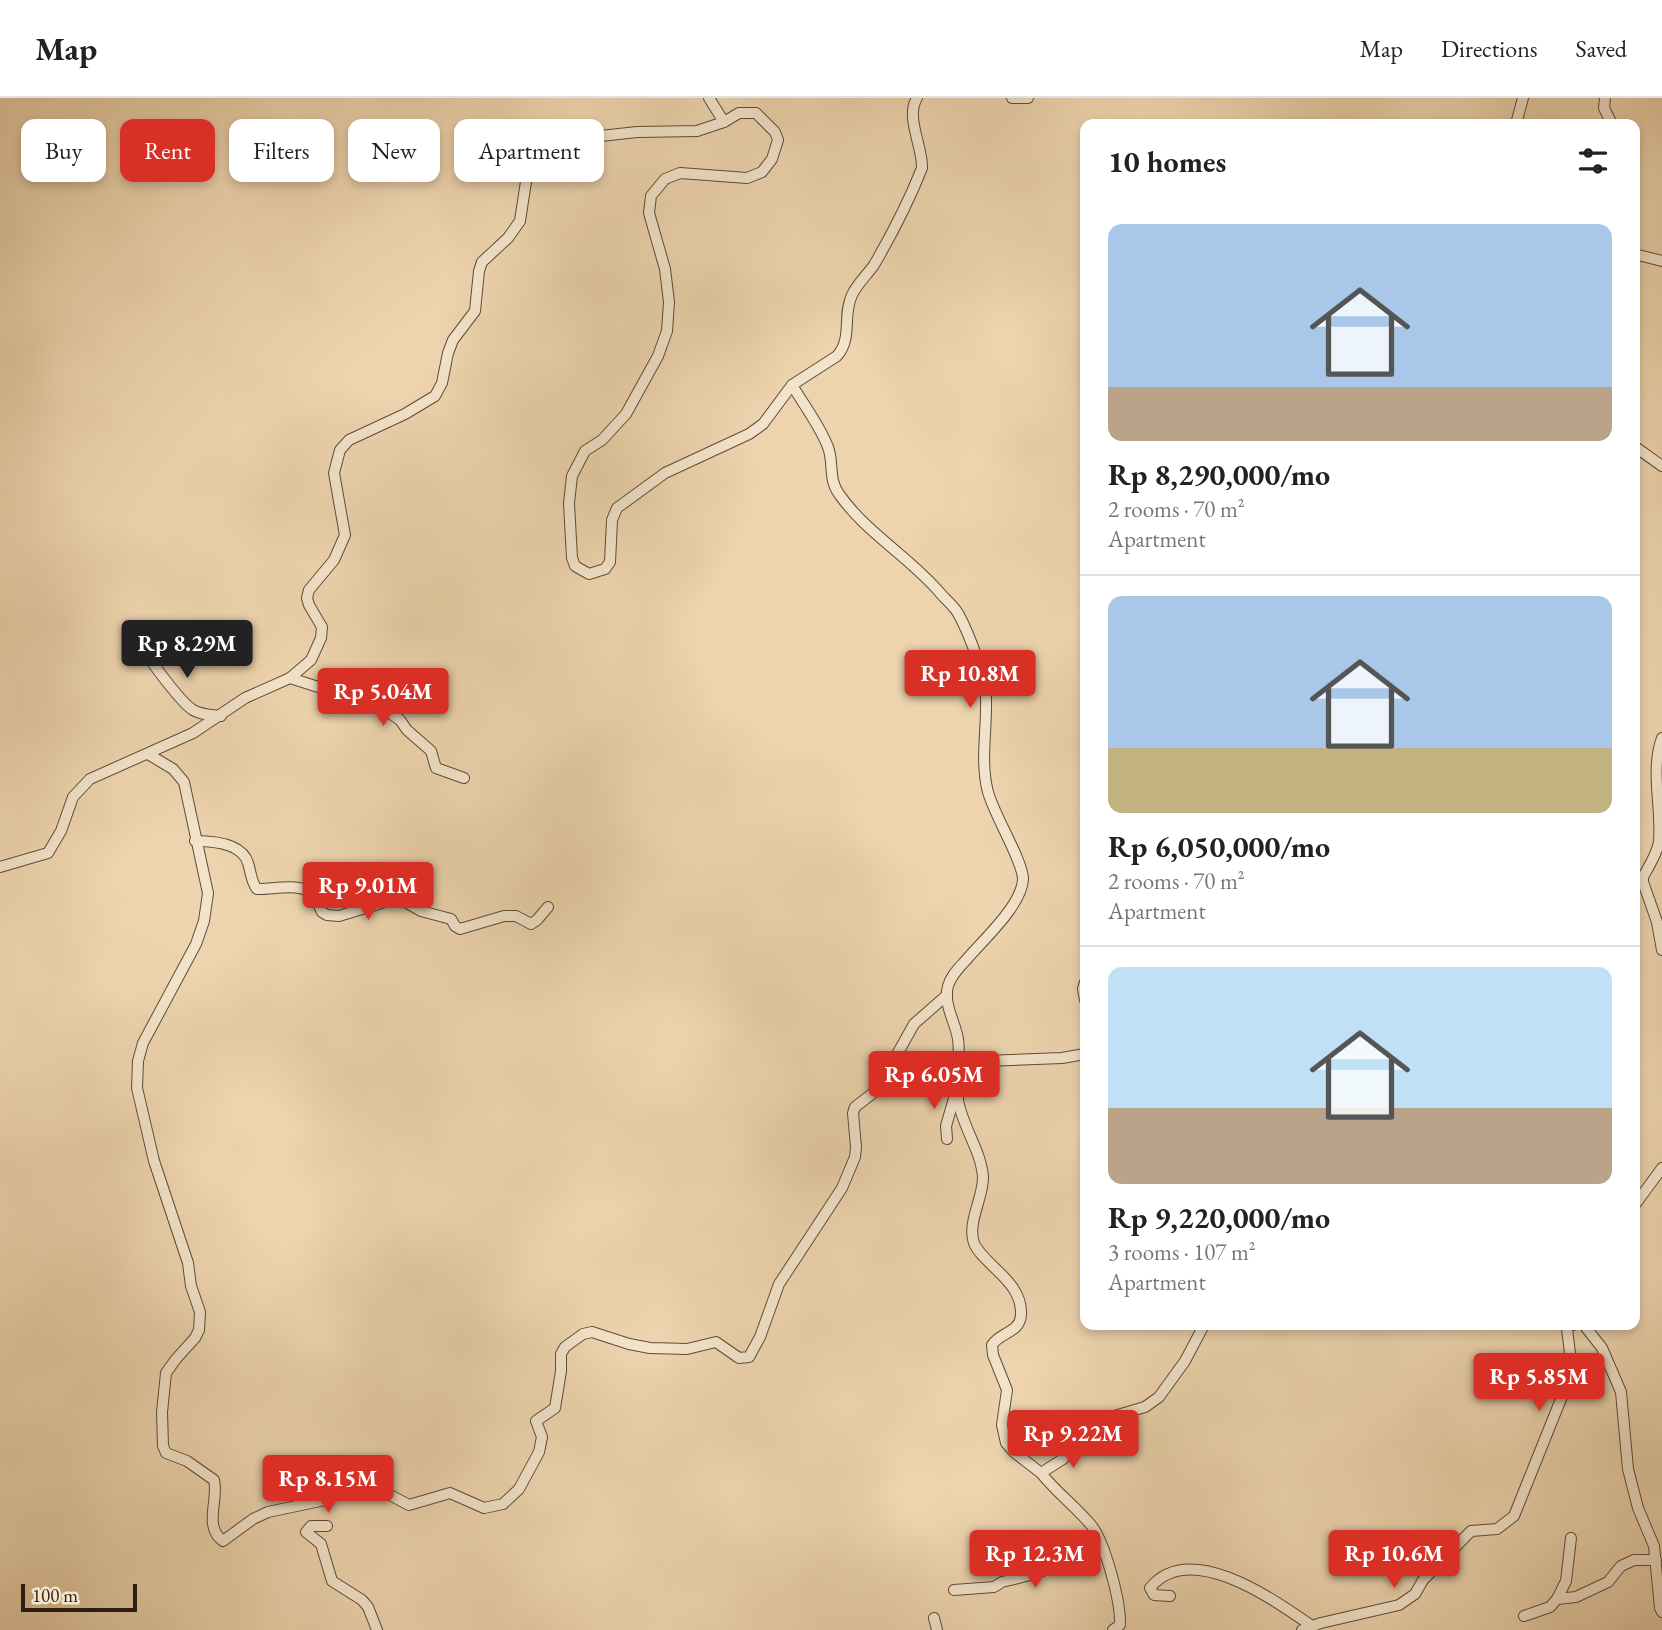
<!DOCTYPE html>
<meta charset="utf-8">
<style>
:root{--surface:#fff;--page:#f6f6f6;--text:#222;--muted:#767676;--line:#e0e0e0;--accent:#d93025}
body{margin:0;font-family:"EB Garamond",serif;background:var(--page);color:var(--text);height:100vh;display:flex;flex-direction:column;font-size:26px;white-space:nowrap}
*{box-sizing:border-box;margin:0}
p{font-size:23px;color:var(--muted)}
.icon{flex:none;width:38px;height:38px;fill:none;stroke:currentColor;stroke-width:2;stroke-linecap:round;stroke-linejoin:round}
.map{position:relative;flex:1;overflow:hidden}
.side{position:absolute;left:1080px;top:21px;width:560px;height:1211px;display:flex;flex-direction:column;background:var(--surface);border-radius:14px;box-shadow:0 4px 10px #0003}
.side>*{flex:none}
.top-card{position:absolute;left:21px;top:21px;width:665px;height:63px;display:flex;gap:14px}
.scale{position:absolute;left:21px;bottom:18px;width:116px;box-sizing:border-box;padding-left:7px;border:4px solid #2d1e0f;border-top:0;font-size:19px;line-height:24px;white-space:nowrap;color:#2d1e0f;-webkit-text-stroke:5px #f3e3ca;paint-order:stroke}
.price{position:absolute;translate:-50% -60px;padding:0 16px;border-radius:7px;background:var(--accent);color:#fff;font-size:23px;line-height:46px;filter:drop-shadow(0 2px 4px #0008)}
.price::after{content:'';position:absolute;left:50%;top:42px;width:21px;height:16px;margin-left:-10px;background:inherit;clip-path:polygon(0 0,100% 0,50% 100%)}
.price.current{background:#222;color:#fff}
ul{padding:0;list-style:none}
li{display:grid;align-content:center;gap:14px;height:371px;padding:0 28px}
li+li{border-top:2px solid var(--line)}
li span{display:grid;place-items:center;height:217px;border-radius:14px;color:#555}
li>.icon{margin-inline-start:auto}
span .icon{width:126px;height:126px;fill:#fffc;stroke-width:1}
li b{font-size:30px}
h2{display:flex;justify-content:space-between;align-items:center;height:84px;padding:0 28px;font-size:30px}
.tag{padding:0 24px;border-radius:14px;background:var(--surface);box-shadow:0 4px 10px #0003;font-size:24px;line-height:63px}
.tag.current{background:var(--accent);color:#fff}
header{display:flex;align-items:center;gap:42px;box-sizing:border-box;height:98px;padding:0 35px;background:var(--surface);border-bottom:2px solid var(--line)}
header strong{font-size:33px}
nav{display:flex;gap:38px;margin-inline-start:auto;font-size:24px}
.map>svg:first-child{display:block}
</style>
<header>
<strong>Map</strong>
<nav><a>Map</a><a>Directions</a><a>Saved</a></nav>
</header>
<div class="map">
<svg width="1662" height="1532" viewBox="0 0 1662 1532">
<rect width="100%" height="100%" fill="#edd4ae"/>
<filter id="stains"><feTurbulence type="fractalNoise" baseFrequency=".00286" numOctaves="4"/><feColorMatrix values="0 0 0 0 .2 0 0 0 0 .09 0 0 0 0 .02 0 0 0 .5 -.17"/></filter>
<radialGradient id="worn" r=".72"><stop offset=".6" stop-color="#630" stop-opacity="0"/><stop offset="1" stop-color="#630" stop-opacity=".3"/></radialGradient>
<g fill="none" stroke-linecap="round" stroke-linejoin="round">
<!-- minor casing -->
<g stroke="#5d4c37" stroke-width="12">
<g id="minor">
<polyline points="709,0 724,24"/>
<polyline points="1012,0 1028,0"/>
<polyline points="1605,0 1604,10 1612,26"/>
<polyline points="1516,26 1523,0"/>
<polyline points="1634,156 1662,163"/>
<path d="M792,287c12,20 28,41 36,62 6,16 0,32 11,47 27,39 72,64 102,100 6,7 14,13 18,21 11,21 26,60 27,84 1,30 -6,64 2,93 6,23 35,69 35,87 -1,26 -39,60 -56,80 -7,8 -16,16 -19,27 -5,18 7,35 10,53 3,20 -3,40 0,61 4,26 24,52 25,78 0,20 -16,45 -9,65 9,22 49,38 47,72 -1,18 -21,17 -29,30l1,10 14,35 -5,35 4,18 8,9 27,21"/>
<polyline points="1634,348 1662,368"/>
<path d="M145,550c2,11 38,56 48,62 8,5 19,5 28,6"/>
<polyline points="290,580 381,609 400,622 407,632 431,653 436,670 464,680"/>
<path d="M1662,640c-12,32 0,70 -3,104 -2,12 -10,24 -16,35v5l14,40 5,28"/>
<path d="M148,656l25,15 11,13 22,102 2,9 -4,28 -8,23 -53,99 -5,18 -1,27 17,73 34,102 3,23 9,26 -1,18 -4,8 -19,21 -10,14 -4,39 1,34 3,7 21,8 27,19c5,19 -11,47 9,61l30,-22 15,-7 57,-12 27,-20 19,5 38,20 41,-12 34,15 19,-4 16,-15 20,-37 3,-15 -6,-16 19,-13 6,-37v-17l4,-7 18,-13 9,-2 37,12 21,4 37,1 29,-7 23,16 10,-1 11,-20 19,-53 63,-96 13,-31 1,-10 -3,-34 2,-6 17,-13 13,-18 29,-52 33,-29"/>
<path d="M195,743c18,0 47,2 53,22 3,9 3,19 9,26 15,1 45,-8 57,7 3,4 5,11 8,16l5,3 12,1 59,-18 23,13 30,8 4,7 5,3 44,-13h12l15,8 6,-4 11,-13"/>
<path d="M0,769l48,-14 13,-22 12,-34 17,-18 103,-46 52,-35 45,-20 21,-18 10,-22 1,-11 -13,-22 -2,-7 2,-8 25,-30 11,-25 -11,-62 6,-23 9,-10 56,-26 30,-18 7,-13 6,-30 5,-13 22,-29 4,-40 3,-9 26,-24 12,-17 7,-46 3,-13 6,-9 6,-5 22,-8 73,-8 60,-1 27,-9 15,-9h17l19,19 3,8 -6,19 -10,13 -15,6 -67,-5 -15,6 -14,17 -2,17 16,56 4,33 -2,29 -9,25 -32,58 -24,26 -17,11 -13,25 -3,27 3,55 3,8 14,8 16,-5 5,-7 2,-42 5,-12 48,-35 84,-39 14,-10 29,-39 45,-29c16,-18 5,-40 15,-61 5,-11 15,-20 22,-30 18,-31 35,-64 48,-97 1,-21 -17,-51 -5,-70"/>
<polyline points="1085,884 1083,891 1085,902"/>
<polyline points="958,964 1062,960 1085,956"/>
<polyline points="947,1041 946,1028 955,997"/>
<polyline points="1634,1108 1662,1070"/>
<polyline points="1584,1227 1602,1250 1621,1294 1628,1371 1638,1410 1654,1448 1660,1510 1662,1514"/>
<polyline points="327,1428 311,1428 306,1434 321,1446 332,1483 362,1502 368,1509 377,1532"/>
<polyline points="954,1492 994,1489 1002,1484 1030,1477 1104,1452"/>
<path d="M1170,1498l-16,-1 -4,-7c40,-49 124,12 162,38"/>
<polyline points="1557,1501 1566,1483 1571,1440"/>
<polyline points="1524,1518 1550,1509 1557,1501 1576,1499 1608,1484 1621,1468 1634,1462 1656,1462"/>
<polyline points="934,1520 937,1532"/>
<path d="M1113,1532l7,-5c1,-23 -15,-83 -29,-100 -16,-19 -35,-33 -50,-52l22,-14 30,-34 11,-6 41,-12 14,-10 26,-36 19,-36"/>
<polyline points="1302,1532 1321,1525 1399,1507 1415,1496 1423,1482 1471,1433 1497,1431 1514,1418 1567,1286 1571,1263 1567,1231 1568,1228 1573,1227"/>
</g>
</g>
<!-- minor -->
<use href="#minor" stroke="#f3e3ca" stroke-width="10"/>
</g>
<rect width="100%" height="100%" filter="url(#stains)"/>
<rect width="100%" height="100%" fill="url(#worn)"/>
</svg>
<div class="scale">100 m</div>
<b class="price current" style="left:187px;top:582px">Rp 8.29M</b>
<b class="price" style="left:970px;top:612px">Rp 10.8M</b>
<b class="price" style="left:383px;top:630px">Rp 5.04M</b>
<b class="price" style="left:368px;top:824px">Rp 9.01M</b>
<b class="price" style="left:934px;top:1013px">Rp 6.05M</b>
<b class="price" style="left:1539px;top:1315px">Rp 5.85M</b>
<b class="price" style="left:1073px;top:1372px">Rp 9.22M</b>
<b class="price" style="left:328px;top:1417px">Rp 8.15M</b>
<b class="price" style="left:1035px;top:1492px">Rp 12.3M</b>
<b class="price" style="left:1394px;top:1492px">Rp 10.6M</b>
<div class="top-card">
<a class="tag">Buy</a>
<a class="tag current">Rent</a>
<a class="tag">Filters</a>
<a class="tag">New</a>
<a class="tag">Apartment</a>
</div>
<section class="side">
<h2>10 homes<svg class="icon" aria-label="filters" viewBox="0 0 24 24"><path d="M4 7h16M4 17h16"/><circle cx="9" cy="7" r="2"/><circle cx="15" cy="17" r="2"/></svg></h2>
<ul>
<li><span style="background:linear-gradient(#a9c7e8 75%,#b9a48a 0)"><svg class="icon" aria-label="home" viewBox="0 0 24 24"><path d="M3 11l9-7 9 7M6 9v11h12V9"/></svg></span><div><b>Rp 8,290,000/mo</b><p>2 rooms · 70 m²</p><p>Apartment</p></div></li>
<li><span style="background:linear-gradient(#a9c7e8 70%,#c2b280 0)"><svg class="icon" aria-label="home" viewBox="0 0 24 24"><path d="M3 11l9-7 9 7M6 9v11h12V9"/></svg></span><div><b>Rp 6,050,000/mo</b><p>2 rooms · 70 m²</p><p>Apartment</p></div></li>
<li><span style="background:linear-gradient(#bfe0f5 65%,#b9a48a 0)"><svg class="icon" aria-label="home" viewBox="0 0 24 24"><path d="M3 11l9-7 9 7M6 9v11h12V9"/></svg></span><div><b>Rp 9,220,000/mo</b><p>3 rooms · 107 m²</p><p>Apartment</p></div></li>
</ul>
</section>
</div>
